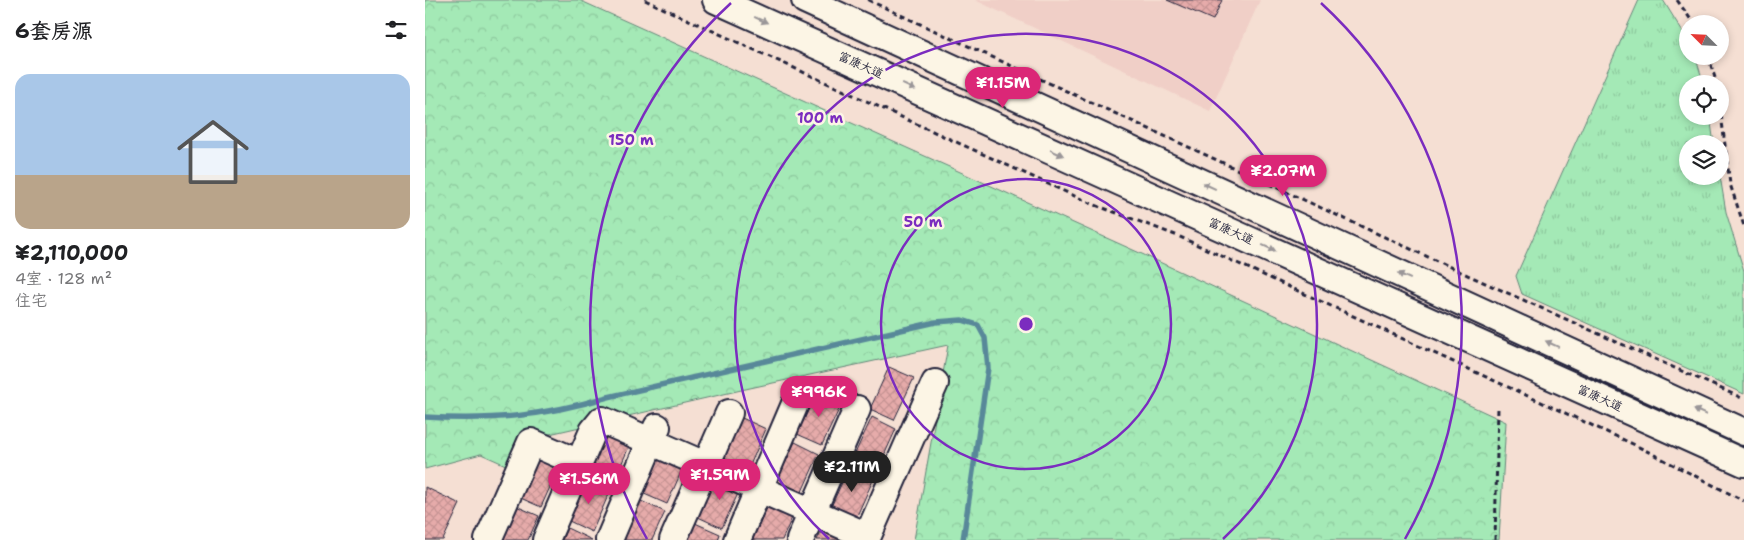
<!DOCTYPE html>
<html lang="zh">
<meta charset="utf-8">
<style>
:root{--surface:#fff;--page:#f6f6f6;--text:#202124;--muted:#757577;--line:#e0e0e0;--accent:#db2777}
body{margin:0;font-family:"Shantell Sans","LXGW WenKai TC",sans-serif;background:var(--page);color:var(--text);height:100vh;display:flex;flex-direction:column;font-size:19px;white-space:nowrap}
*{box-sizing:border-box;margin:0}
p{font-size:16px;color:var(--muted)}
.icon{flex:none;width:28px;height:28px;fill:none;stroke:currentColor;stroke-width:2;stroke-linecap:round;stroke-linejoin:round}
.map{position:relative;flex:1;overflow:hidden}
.panel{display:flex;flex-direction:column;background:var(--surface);width:425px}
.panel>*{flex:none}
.needle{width:32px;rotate:294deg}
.tools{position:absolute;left:1254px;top:15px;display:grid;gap:10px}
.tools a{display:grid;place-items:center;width:50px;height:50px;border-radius:50%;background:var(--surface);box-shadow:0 2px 8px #0003;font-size:25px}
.price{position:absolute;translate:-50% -42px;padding:0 11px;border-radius:18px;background:var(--accent);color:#fff;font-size:16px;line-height:32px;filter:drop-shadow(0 1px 2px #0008)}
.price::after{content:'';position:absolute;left:50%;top:30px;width:15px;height:11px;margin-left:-8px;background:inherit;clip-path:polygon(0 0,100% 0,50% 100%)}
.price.selected{background:#222;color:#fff}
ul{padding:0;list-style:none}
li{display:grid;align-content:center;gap:10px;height:265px;padding:0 15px}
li+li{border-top:1px solid var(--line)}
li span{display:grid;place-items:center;height:155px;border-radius:15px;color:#555}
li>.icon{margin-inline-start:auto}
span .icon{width:90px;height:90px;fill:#fffc;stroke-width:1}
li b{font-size:21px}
h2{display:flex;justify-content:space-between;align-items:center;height:60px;padding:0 15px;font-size:21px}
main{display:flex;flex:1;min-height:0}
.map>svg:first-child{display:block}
</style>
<main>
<section class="panel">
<h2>6套房源<svg class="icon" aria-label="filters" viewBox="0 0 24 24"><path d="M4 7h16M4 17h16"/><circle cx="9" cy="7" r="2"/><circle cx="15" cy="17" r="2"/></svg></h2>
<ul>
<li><span style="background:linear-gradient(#a9c7e8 65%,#b9a48a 0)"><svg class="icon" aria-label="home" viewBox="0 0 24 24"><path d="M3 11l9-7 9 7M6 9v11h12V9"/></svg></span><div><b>¥2,110,000</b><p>4室 · 128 m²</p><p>住宅</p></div></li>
</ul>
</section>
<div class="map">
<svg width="1319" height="540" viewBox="0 0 1319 540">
<defs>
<pattern id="grass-tufts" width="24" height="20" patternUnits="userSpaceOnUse" patternTransform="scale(1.25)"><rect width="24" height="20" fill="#a4e9b6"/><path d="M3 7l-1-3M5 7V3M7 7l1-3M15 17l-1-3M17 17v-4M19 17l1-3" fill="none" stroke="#8dc89d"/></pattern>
<pattern id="forest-crowns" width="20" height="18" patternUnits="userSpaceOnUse" patternTransform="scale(1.25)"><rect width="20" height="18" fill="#a4e9b6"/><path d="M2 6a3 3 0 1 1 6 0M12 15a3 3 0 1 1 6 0" fill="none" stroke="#8dc89d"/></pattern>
<pattern id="building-cross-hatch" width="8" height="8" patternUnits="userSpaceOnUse" patternTransform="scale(1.25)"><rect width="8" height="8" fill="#e6abaa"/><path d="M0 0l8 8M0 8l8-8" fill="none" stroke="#c59393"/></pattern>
</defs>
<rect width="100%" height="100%" fill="#f5dfd3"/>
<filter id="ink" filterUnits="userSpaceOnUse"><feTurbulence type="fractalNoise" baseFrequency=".02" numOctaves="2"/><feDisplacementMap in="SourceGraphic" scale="10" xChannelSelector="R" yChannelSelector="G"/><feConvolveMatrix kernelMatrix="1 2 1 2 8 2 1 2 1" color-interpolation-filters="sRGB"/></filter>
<g filter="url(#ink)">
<!-- built -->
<polygon fill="#f0cfc7" points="550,0 835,0 785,111"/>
<!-- grass -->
<polygon fill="url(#grass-tufts)" stroke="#638678" points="1214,0 1238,0 1262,39 1262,56 1270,56 1279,84 1262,84 1262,116 1285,116 1289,144 1262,144 1262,176 1295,176 1301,212 1319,271 1319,394 1097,294 1091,276"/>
<!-- forest -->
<polygon fill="url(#forest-crowns)" stroke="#638678" points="0,0 154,0 717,254 1081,422 1074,540 489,540 523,345 325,388 94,441 83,466 56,454 0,469"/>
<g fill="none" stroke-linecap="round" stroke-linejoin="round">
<!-- stream -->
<path stroke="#588899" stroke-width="5.5" d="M0,417c69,4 117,-1 183,-20l328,-75 26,-2 16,5 7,13 3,30 -25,172"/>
</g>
<!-- building -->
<g fill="url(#building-cross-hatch)" stroke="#22223b">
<polygon points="742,0 797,0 788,20"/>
<polygon points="464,367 489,378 469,420 445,409"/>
<polygon points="392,391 417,403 397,445 372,434"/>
<polygon points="447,417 471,429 452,471 427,460"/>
<polygon points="317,418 341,429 322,472 298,461"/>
<polygon points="182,429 207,440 188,483 163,472"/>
<polygon points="370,442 394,454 375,496 350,485"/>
<polygon points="237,450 261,461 242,504 217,493"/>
<polygon points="111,454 135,465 116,507 91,496"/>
<polygon points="424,467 449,478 430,520 405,509"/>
<polygon points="292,474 317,485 297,528 273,517"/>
<polygon points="162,478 186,489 167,532 142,520"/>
<polygon points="0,487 35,504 18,540 0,540"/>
<polygon points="346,500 370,511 357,540 327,540"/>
<polygon points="216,501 240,512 227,540 198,540"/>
<polygon points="89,505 114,516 103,540 73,540"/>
<polygon points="270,523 295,534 293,540 263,540"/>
<polygon points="400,523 422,540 392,540"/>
<polygon points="142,528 167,540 137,540"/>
</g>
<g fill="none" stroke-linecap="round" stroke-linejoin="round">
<!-- minor casing -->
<g stroke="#22223b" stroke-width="30">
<g id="minor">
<polyline points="291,0 1319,463"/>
<polyline points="380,0 1319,432"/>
<polyline points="63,540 106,442 154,463"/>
<polyline points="121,540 168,431 177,420 442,536"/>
<polyline points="184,540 232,427"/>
<polyline points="248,540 304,413"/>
<polyline points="312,540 373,397"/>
<polyline points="375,540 432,409"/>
<polyline points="441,540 510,383"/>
</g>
</g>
<!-- path -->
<g stroke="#22223b" stroke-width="3" stroke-dasharray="5 4" stroke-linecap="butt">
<polyline points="220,0 665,203 753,236 1210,445 1319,501"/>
<polyline points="443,0 1038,273 1319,399"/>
<polyline points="1252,0 1269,24"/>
<polyline points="1283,56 1292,84"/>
<polyline points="1295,106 1305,184 1319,226"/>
<polyline points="1070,540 1073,407"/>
</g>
<!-- minor -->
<use href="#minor" stroke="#fcf5e5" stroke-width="26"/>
</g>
<!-- one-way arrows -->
<defs><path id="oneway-solid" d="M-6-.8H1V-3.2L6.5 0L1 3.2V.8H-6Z" transform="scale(1.25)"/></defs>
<g fill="#9a9698">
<use href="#oneway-solid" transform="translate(336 20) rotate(24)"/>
<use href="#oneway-solid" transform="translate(484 87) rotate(24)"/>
<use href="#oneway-solid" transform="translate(632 153) rotate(24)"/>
<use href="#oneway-solid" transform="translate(784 186) rotate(-155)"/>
<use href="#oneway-solid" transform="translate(844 248) rotate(24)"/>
<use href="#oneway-solid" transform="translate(979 276) rotate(-155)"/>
<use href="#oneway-solid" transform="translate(1127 344) rotate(-155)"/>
<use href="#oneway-solid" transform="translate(1275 412) rotate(-156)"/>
</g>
</g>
<!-- distance rings -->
<g fill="none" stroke="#7b2cbf" stroke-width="2.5">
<circle cx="601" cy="324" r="145"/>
<path d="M404 539A291 291 0 1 1 798 539"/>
<path d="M222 539A436 436 0 0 1 306 3M896 3A436 436 0 0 1 980 539"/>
</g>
<g text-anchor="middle" stroke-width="5" stroke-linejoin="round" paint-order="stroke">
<!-- street labels -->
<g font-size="12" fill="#22223b" stroke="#fcf5e5">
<text transform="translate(436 65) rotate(24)" y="4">富康大道</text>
<text transform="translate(806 231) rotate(24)" y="4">富康大道</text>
<text transform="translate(1175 398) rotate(24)" y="4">富康大道</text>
</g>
</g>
<circle cx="601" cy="324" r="8" fill="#7b2cbf" stroke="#fcf5e5" stroke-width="2.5"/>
<g font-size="15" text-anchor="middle" font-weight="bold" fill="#7b2cbf" stroke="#fcf5e5" stroke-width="5" stroke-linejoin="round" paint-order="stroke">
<text x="395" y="123">100 m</text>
<text x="206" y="145">150 m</text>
<text x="498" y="227">50 m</text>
</g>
</svg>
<div class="tools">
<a><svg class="needle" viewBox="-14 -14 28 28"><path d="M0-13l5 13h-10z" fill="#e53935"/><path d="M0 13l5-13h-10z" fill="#757577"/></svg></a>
<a><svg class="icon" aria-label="locate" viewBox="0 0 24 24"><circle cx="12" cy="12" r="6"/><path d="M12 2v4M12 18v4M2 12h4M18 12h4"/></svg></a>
<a><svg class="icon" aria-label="layers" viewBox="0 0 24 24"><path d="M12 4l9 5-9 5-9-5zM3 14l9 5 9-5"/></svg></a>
</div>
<b class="price" style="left:578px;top:109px">¥1.15M</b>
<b class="price" style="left:858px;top:197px">¥2.07M</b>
<b class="price" style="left:394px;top:418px">¥996K</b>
<b class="price selected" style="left:427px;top:493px">¥2.11M</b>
<b class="price" style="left:295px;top:501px">¥1.59M</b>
<b class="price" style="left:164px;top:505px">¥1.56M</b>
</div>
</main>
